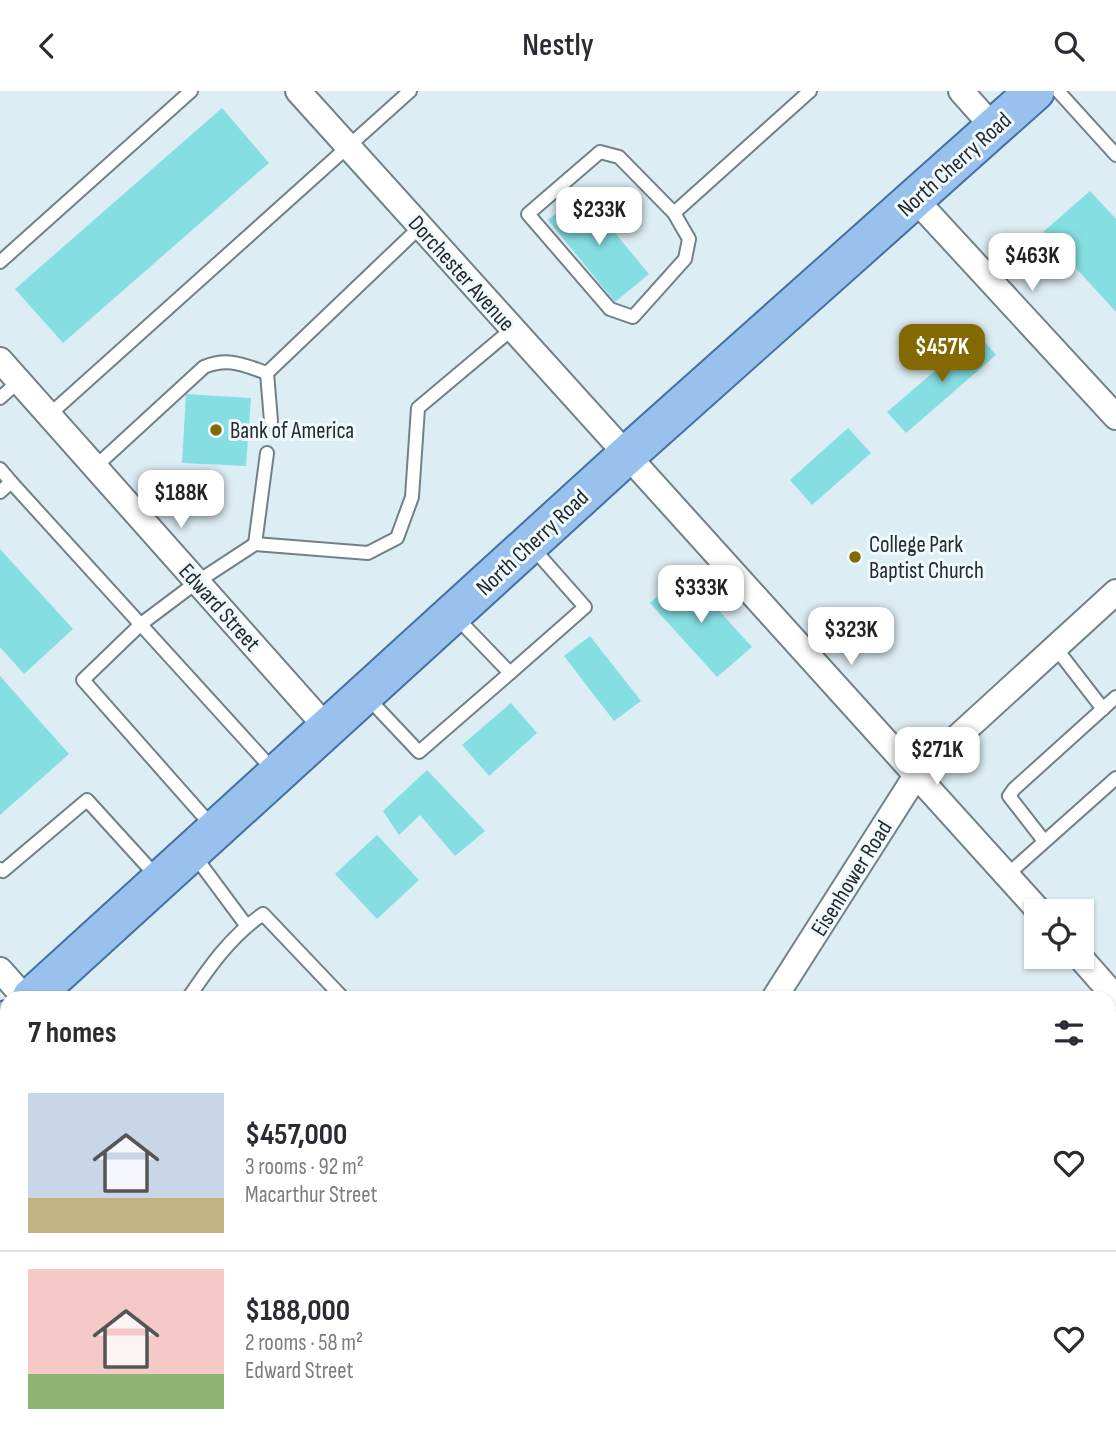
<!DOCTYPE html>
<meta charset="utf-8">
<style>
:root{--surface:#fff;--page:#f7f7f7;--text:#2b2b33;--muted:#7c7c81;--line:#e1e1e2;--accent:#846801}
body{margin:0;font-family:"Sofia Sans Condensed",sans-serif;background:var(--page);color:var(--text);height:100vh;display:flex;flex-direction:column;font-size:26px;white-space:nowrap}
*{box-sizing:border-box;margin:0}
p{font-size:23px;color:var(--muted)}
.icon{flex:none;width:38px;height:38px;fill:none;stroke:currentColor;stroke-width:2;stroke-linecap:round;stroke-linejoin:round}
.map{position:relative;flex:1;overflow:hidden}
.panel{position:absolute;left:0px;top:900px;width:1116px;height:450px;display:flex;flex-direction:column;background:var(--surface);border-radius:21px 21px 0 0;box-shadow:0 2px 5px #0004}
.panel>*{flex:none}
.controls{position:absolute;left:1024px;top:808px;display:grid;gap:14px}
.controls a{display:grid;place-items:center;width:70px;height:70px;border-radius:0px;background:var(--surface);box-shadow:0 2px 5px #0004;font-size:35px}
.price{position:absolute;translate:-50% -60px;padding:0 16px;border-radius:14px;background:#fff;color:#222;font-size:23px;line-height:46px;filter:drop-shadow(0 2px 4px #0008)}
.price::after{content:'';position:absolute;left:50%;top:42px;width:21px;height:16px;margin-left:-10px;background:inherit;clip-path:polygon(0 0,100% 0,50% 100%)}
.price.on{background:var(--accent);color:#fff}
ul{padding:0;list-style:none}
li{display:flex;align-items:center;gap:21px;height:175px;padding:0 28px}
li+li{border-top:2px solid var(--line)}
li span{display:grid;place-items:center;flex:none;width:196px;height:140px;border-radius:0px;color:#555}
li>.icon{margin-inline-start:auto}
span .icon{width:84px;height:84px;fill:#fffc;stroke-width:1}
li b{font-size:30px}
h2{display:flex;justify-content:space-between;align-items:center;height:84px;padding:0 28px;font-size:30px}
header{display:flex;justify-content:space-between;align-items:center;height:91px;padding:0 28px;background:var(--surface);font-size:32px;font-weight:600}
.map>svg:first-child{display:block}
</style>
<header><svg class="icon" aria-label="back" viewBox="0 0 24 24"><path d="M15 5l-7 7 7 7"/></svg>Nestly<svg class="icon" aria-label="search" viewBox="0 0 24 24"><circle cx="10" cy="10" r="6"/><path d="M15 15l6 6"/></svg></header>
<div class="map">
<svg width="1116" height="1349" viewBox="0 0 1116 1349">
<rect width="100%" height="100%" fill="#ddedf4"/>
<!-- building -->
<g fill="#85dfe2">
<polygon points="222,17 269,72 63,252 15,198"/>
<polygon points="1090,100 1116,128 1116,221 1043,141"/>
<polygon points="582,102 649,183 615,211 548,129"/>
<polygon points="978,243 996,264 906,342 887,321"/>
<polygon points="186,303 251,307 246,375 182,372"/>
<polygon points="848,337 871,362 812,414 790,389"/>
<polygon points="0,458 73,538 24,583 0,556"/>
<polygon points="684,481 752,556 717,586 650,512"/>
<polygon points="590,545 641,610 614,630 564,565"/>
<polygon points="0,585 69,663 0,724"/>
<polygon points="511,612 537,642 489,685 462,654"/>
<polygon points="427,679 485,740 455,765 420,724 399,744 383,720"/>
<polygon points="377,744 419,789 377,828 335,783"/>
<polygon points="248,1342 287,1342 280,1349 241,1349"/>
</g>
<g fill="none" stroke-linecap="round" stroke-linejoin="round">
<!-- lane casing -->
<g stroke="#728187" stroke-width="16">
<g id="lane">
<polyline points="1058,0 1116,64"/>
<polyline points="674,122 689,148 685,168 633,226 610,218 528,123 600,61 619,66 674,122 810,0"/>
<polyline points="0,171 191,0"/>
<polyline points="267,282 420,136"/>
<polyline points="267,282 271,330"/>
<polyline points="0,307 19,290"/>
<polyline points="49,324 410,0"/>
<path d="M95,376l109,-100c25,-10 39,-2 63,6"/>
<polyline points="0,378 11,391"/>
<polyline points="0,401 11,391 274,680"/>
<polyline points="255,453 267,362"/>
<polyline points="456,526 510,582 585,516 532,456"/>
<polyline points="1055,556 1103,618"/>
<polyline points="368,607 419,661 510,582"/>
<polyline points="212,735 83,589 141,533 197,491 255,453 368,462 397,447 412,406 418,317 512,238"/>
<polyline points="1044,750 1009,705 1014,698 1116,606"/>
<polyline points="194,764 246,834"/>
<polyline points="0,778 3,780 87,709 158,787"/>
<polyline points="1007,784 1116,687"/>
<path d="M189,906c21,-31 42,-61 74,-83l79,83"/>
<polyline points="0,1002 7,1010"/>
<polyline points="0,1024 7,1017"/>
<polyline points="0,1087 7,1094"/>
<polyline points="59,1349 61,1342"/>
</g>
</g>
<!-- street casing -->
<g stroke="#728187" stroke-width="28">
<g id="street">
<polyline points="298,0 1040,821"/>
<polyline points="961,0 994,37"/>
<polyline points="915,108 1116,326"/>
<polyline points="0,269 328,638"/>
<polyline points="1080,866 1116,907"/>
<polyline points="0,879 24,906"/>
<polyline points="775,906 917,683 1116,501"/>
<polyline points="372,1349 380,1342"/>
</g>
</g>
<!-- secondary casing -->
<g stroke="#728187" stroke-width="38">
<polyline id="secondary" points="1113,1349 1116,1348"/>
</g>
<!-- primary casing -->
<g stroke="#4371a2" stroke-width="42">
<g id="primary">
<polyline points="32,906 628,363 1035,0"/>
<polyline points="0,935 7,929"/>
</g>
</g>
<!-- lane -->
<use href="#lane" stroke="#fff" stroke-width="12"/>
<!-- street -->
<use href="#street" stroke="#fff" stroke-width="24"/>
<!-- secondary -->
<use href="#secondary" stroke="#cce0f6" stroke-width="35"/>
<!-- primary -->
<use href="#primary" stroke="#98c1ee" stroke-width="38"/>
</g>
<!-- markers -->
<g fill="#846801" stroke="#f0f9fe" stroke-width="2.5">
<circle cx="216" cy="339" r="7"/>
<circle cx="855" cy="466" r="7"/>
</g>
<g text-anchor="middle" stroke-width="6" stroke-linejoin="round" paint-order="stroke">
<!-- street labels -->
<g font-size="23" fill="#23292c" stroke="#f0f9fe">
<text transform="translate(954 73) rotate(-42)" y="8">North Cherry Road</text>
<text transform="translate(462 182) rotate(48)" y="8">Dorchester Avenue</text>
<text transform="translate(532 451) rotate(-43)" y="8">North Cherry Road</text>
<text transform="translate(220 516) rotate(48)" y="8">Edward Street</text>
<text transform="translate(851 787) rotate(-58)" y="8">Eisenhower Road</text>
</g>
<!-- poi labels -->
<g font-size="23" fill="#23292c" stroke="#f0f9fe" text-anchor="start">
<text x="230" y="347">Bank of America</text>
<text x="869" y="461">College Park<tspan x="869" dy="26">Baptist Church</tspan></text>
</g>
</g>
</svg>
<div class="controls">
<a><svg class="icon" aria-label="locate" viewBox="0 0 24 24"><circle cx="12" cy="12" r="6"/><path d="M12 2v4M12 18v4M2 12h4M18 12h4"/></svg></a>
</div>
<b class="price" style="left:599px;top:156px">$233K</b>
<b class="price" style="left:1032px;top:202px">$463K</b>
<b class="price on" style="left:942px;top:293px">$457K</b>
<b class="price" style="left:181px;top:439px">$188K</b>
<b class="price" style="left:701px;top:534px">$333K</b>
<b class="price" style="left:851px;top:576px">$323K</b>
<b class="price" style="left:937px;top:696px">$271K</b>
<section class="panel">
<h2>7 homes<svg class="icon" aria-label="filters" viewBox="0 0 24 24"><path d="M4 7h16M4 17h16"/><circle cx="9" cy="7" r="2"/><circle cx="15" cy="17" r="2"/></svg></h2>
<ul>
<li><span style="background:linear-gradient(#c9d6e8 75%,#c2b280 0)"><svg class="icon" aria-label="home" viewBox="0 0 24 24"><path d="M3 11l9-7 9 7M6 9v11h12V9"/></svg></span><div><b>$457,000</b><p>3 rooms · 92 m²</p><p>Macarthur Street</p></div><svg class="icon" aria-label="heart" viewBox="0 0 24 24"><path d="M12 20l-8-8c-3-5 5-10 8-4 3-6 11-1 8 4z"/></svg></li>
<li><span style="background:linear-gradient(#f6c9c9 75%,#8fb573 0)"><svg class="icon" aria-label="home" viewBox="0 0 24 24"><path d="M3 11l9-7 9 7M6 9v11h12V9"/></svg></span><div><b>$188,000</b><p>2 rooms · 58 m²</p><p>Edward Street</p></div><svg class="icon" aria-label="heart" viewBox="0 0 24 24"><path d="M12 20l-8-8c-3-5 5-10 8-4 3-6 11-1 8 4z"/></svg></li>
</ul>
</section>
</div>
